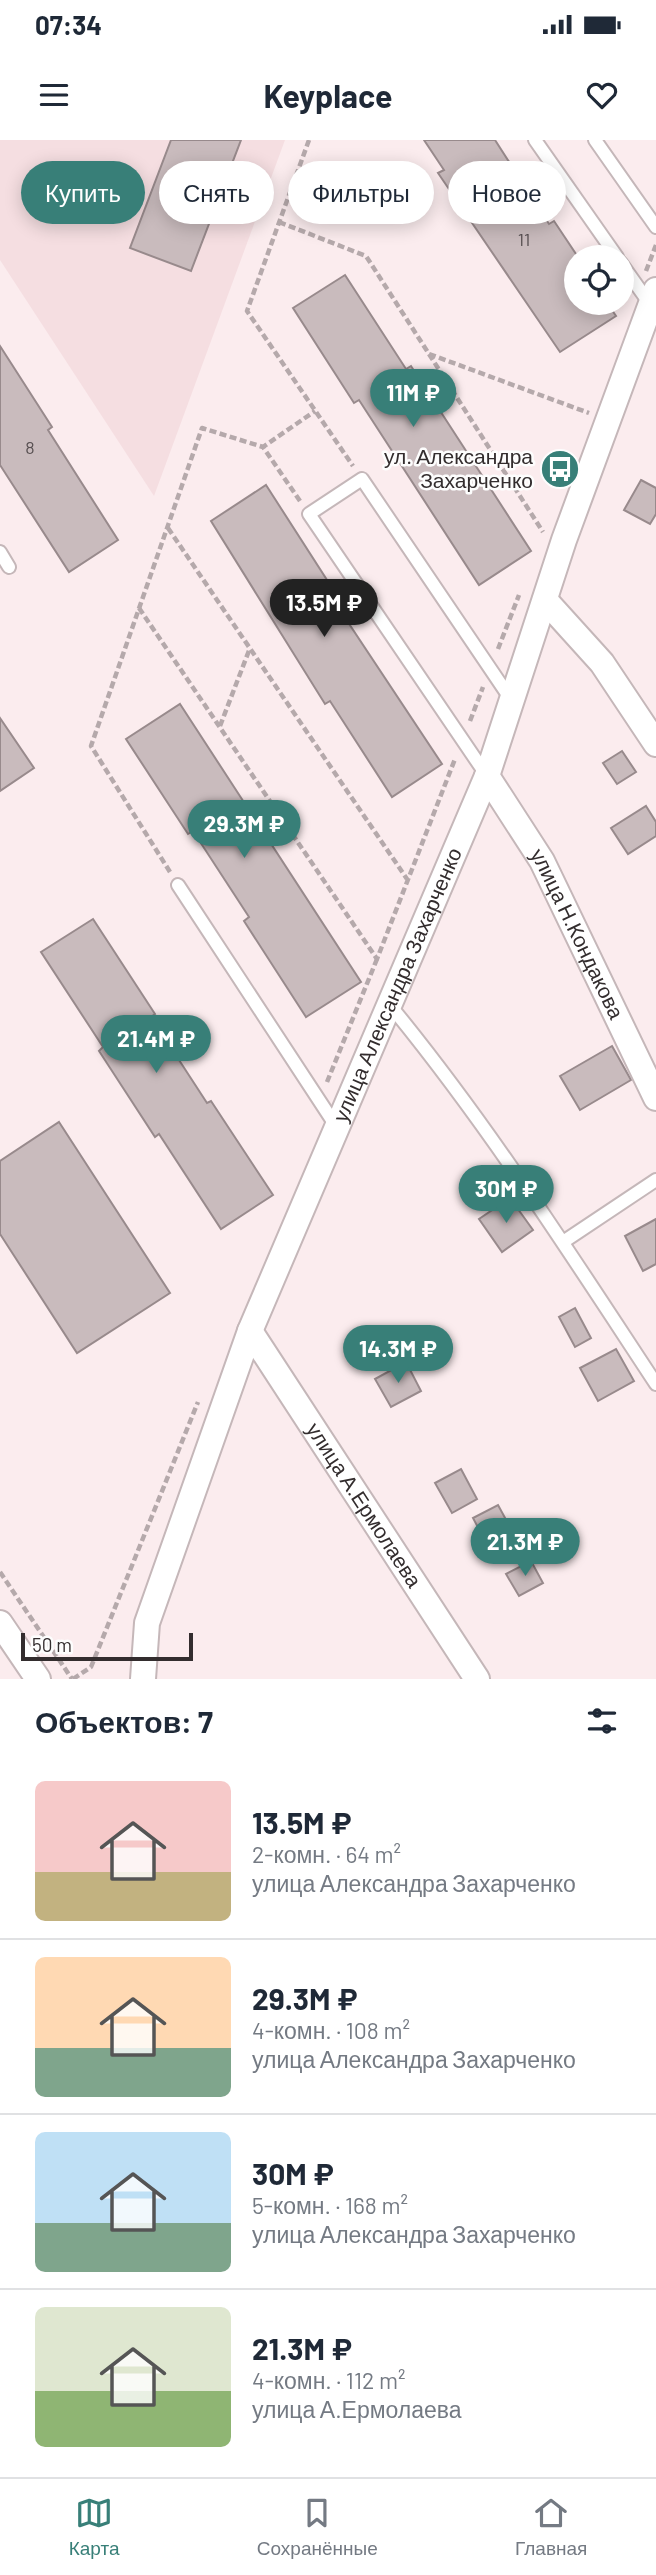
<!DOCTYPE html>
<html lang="ru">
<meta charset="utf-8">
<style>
:root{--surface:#fff;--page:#f6f6f7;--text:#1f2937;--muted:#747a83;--line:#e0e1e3;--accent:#387f78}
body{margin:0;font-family:Barlow,sans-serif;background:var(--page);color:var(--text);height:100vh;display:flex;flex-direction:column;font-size:26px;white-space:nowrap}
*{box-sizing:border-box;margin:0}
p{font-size:23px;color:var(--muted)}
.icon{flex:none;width:38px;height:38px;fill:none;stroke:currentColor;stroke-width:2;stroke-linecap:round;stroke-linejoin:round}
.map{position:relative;height:1539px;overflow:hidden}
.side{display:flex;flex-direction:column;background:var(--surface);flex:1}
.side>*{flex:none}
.top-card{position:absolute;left:21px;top:21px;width:614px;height:63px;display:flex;gap:14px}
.tools{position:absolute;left:564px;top:105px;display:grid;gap:14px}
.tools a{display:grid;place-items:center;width:70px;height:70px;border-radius:50%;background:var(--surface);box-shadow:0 4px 18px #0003;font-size:35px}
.scale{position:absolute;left:21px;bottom:18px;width:172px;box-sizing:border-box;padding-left:7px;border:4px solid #332d2e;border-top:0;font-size:19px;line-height:24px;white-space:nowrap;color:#332d2e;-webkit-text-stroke:5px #fdfdfd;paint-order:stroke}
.price{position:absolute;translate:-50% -60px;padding:0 16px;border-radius:24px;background:var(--accent);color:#fff;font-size:23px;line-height:46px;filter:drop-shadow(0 2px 4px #0008)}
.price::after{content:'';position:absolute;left:50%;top:42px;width:21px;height:16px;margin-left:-10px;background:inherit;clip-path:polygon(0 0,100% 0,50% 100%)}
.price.selected{background:#222;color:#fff}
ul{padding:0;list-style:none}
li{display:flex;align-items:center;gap:21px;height:175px;padding:0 35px}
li+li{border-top:2px solid var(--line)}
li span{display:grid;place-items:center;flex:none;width:196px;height:140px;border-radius:10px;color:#555}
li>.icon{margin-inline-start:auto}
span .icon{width:84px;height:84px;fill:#fffc;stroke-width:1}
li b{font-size:30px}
h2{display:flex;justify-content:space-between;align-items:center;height:84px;padding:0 35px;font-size:30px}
.pill{padding:0 24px;border-radius:32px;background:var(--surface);box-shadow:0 4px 18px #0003;font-size:24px;line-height:63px}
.pill.selected{background:var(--accent);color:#fff}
.status{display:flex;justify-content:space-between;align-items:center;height:49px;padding:0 35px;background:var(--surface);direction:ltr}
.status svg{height:19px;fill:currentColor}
header{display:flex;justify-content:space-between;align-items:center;height:91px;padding:0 35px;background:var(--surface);font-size:32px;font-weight:700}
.tabs{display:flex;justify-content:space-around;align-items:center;height:98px;border-top:2px solid var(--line);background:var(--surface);font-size:19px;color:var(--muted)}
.tabs a{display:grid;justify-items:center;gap:4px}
.tabs .selected{color:var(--accent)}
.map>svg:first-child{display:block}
</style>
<div class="status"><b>07:34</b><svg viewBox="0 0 49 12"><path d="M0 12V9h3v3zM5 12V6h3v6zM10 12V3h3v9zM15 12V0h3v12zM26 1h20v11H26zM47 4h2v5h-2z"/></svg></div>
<header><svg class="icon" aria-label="menu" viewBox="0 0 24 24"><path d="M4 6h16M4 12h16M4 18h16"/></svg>Keyplace<svg class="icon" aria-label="heart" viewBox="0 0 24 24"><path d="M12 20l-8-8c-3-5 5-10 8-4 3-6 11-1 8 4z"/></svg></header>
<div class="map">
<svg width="656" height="1539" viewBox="0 0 656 1539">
<rect width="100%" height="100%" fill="#fbecee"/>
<!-- built -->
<polygon fill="#f5dee1" points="0,0 285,0 154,356 0,120"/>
<!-- building -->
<g fill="#c9bbbd" stroke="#988a8c" stroke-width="2">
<polygon points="171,0 241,0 191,131 130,108"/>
<polygon points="424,0 495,0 549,84 554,81 578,117 576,163 607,163 616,176 560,212 438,33 444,30"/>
<polygon points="345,135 406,229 411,226 531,411 479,445 359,260 354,263 293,168"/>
<polygon points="0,206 52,287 48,290 118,400 69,432 0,325"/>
<polygon points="641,340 656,348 656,374 650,384 624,370"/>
<polygon points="266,345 327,440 322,443 442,624 392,657 330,561 325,564 211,381"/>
<polygon points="180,564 361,842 306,877 244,781 249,777 193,691 188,694 126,599"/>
<polygon points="0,578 34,628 0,651"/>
<polygon points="622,611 636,632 617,644 603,623"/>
<polygon points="646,666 656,682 656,696 628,714 611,688"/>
<polygon points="93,779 155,874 151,877 207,963 211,961 273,1055 221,1089 159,994 155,997 99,911 103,907 41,812"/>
<polygon points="612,906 631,940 580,970 560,936"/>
<polygon points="59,982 170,1153 77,1213 0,1094 0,1021"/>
<polygon points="510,1058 533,1090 502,1112 479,1079"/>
<polygon points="656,1079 656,1124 643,1131 625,1096"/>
<polygon points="575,1168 591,1198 575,1207 559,1177"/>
<polygon points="616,1209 634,1241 598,1261 580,1228"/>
<polygon points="406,1222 421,1251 391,1267 375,1239"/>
<polygon points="461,1329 477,1359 452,1373 435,1343"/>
<polygon points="498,1365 516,1398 491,1412 473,1378"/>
<polygon points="531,1421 543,1443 519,1456 506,1434"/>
</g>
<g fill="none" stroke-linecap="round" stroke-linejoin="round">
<!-- service casing -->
<g stroke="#c5b7b9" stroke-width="16">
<g id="service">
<polyline points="535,0 617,117"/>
<polyline points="595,0 656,87"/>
<polyline points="621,123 650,164"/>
<polyline points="0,412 9,427"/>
<polyline points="487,636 309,374 362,339 510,558"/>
<polyline points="178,745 336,986"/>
<path d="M389,864c98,119 182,251 267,380"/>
<polyline points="563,1102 656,1040"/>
</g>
</g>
<!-- minor casing -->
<g stroke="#c5b7b9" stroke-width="28">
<g id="minor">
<polyline points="545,460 602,523 656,604"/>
<path id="s1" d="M487,636l55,85 114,237"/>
<path id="s2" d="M250,1191l227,348"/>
<polyline points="0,1483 38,1539"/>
<path id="s3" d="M143,1539l4,-56 103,-292 237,-555 77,-236 92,-250"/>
</g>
</g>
<!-- path -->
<g stroke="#b5a9ab" stroke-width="4.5" stroke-dasharray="7 3.5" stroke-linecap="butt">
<polyline points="309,0 247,171 353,326"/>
<polyline points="279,82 366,116 429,214 589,273"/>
<polyline points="646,131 656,105"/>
<polyline points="429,214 543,392"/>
<polyline points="300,361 263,307 315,271"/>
<polyline points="168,388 407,739"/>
<polyline points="139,468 377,819 455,619"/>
<polyline points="498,509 519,455"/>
<polyline points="470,581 483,547"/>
<polyline points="220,586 250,508"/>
<polyline points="170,732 91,606 202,288 263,307"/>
<polyline points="327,942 377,819"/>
<polyline points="0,1432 72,1539"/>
<polyline points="73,1539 91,1527 198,1262"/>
</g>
<!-- service -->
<use href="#service" stroke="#fff" stroke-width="12"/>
<!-- minor -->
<use href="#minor" stroke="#fff" stroke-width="24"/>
</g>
<!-- icons -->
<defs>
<g id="bus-disc" transform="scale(2.0125)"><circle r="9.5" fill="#387f78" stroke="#fdfdfd"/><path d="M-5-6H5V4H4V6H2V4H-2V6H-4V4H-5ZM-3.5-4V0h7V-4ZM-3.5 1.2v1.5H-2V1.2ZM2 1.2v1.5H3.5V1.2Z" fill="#fff"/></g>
</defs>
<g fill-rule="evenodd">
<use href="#bus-disc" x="560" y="329"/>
</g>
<g text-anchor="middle" stroke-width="5" stroke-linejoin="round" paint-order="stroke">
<!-- number labels -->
<g font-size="18" fill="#585052">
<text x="524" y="106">11</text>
<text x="30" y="314">8</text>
</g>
<!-- poi labels -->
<g font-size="21" fill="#332d2e" stroke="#fdfdfd" text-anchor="end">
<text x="533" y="324">ул. Александра<tspan x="533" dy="24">Захарченко</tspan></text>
</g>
<!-- street labels -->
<g font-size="21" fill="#332d2e" stroke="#fdfdfd">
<text dy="7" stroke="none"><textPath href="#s1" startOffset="182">улица Н.Кондакова</textPath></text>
<text dy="7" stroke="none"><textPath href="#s3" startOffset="742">улица Александра Захарченко</textPath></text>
<text dy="7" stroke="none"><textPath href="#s2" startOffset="208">улица А.Ермолаева</textPath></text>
</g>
</g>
</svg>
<div class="tools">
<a><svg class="icon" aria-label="locate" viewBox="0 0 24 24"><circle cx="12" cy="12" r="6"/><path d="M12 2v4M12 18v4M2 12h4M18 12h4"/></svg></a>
</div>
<div class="scale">50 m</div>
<b class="price" style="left:413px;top:289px">11M ₽</b>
<b class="price selected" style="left:324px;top:499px">13.5M ₽</b>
<b class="price" style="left:244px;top:720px">29.3M ₽</b>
<b class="price" style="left:156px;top:935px">21.4M ₽</b>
<b class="price" style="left:506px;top:1085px">30M ₽</b>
<b class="price" style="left:398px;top:1245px">14.3M ₽</b>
<b class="price" style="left:525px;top:1438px">21.3M ₽</b>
<div class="top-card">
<a class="pill selected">Купить</a>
<a class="pill">Снять</a>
<a class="pill">Фильтры</a>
<a class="pill">Новое</a>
</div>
</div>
<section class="side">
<h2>Объектов: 7<svg class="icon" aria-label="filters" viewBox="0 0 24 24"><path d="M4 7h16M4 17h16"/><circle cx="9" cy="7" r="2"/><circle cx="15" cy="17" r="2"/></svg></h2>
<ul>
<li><span style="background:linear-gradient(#f6c9c9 65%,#c2b280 0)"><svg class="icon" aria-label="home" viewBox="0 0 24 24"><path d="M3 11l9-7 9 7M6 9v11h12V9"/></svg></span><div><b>13.5M ₽</b><p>2-комн. · 64 m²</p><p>улица Александра Захарченко</p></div></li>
<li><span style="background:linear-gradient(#ffd9b3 65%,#7fa58c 0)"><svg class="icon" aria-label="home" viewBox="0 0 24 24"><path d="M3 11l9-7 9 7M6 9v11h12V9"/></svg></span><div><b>29.3M ₽</b><p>4-комн. · 108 m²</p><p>улица Александра Захарченко</p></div></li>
<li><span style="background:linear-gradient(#bfe0f5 65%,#7fa58c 0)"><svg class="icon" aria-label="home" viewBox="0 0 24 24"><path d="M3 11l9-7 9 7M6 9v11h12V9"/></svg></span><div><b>30M ₽</b><p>5-комн. · 168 m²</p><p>улица Александра Захарченко</p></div></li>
<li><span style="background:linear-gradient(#dfe7d0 60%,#8fb573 0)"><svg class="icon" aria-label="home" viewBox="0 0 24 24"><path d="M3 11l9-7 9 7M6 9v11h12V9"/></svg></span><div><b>21.3M ₽</b><p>4-комн. · 112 m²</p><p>улица А.Ермолаева</p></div></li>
</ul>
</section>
<nav class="tabs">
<a class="selected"><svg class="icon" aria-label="map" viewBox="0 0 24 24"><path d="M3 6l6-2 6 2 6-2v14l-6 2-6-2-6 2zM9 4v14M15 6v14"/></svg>Карта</a>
<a><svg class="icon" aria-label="saved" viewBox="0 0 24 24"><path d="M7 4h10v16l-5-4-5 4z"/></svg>Сохранённые</a>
<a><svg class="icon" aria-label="home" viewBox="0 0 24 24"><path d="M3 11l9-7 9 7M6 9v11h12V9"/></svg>Главная</a>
</nav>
